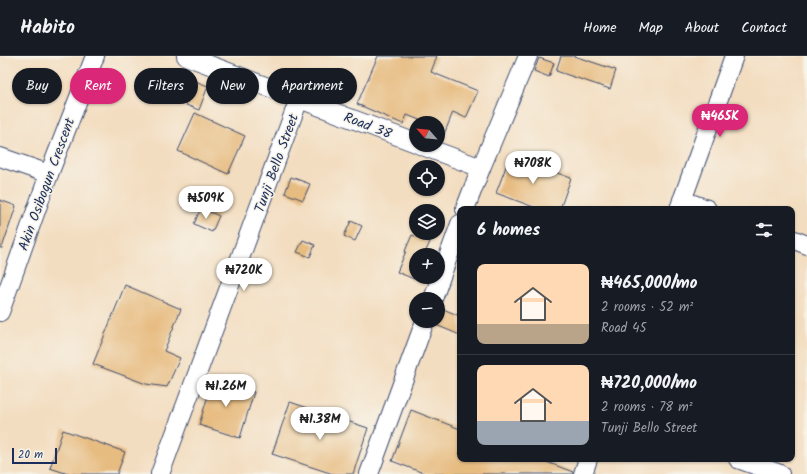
<!DOCTYPE html>
<meta charset="utf-8">
<style>
:root{--surface:#171b24;--page:#242831;--text:#f1f3f6;--muted:#9ea1a6;--line:#363941;--accent:#db2777}
body{margin:0;font-family:Kalam,sans-serif;background:var(--page);color:var(--text);height:100vh;display:flex;flex-direction:column;font-size:15px;white-space:nowrap}
*{box-sizing:border-box;margin:0}
p{font-size:13px;color:var(--muted)}
.icon{flex:none;width:22px;height:22px;fill:none;stroke:currentColor;stroke-width:2;stroke-linecap:round;stroke-linejoin:round}
.map{position:relative;flex:1;overflow:hidden}
.side{position:absolute;left:457px;top:150px;width:338px;height:256px;display:flex;flex-direction:column;background:var(--surface);border-radius:8px;box-shadow:0 1px 3px #0004}
.side>*{flex:none}
.guide{position:absolute;left:12px;top:12px;width:380px;height:36px;display:flex;gap:8px}
.needle{width:26px;rotate:297deg}
.buttons{position:absolute;left:409px;top:60px;display:grid;gap:8px}
.buttons a{display:grid;place-items:center;width:36px;height:36px;border-radius:50%;background:var(--surface);box-shadow:0 1px 3px #0004;font-size:20px}
.scale{position:absolute;left:12px;bottom:10px;width:45px;box-sizing:border-box;padding-left:4px;border:2px solid #1b2f5e;border-top:0;font-size:11px;line-height:14px;white-space:nowrap;color:#1b2f5e;-webkit-text-stroke:3px #f7f3e8;paint-order:stroke}
.price{position:absolute;translate:-50% -34px;padding:0 9px;border-radius:14px;background:#fff;color:#222;font-size:13px;line-height:26px;filter:drop-shadow(0 1px 2px #0008)}
.price::after{content:'';position:absolute;left:50%;top:24px;width:12px;height:9px;margin-left:-6px;background:inherit;clip-path:polygon(0 0,100% 0,50% 100%)}
.price.selected{background:var(--accent);color:#fff}
ul{padding:0;list-style:none}
li{display:flex;align-items:center;gap:12px;height:100px;padding:0 20px}
li+li{border-top:1px solid var(--line)}
li span{display:grid;place-items:center;flex:none;width:112px;height:80px;border-radius:8px;color:#555}
li>.icon{margin-inline-start:auto}
span .icon{width:48px;height:48px;fill:#fffc;stroke-width:1}
li b{font-size:17px}
h2{display:flex;justify-content:space-between;align-items:center;height:48px;padding:0 20px;font-size:17px}
.pill{padding:0 14px;border-radius:18px;background:var(--surface);box-shadow:0 1px 3px #0004;font-size:14px;line-height:36px}
.pill.selected{background:var(--accent);color:#fff}
header{display:flex;align-items:center;gap:24px;box-sizing:border-box;height:56px;padding:0 20px;background:var(--surface);border-bottom:1px solid var(--line)}
header strong{font-size:19px}
nav{display:flex;gap:22px;margin-inline-start:auto;font-size:14px}
.map>svg:first-child{display:block}
</style>
<header>
<strong>Habito</strong>
<nav><a>Home</a><a>Map</a><a>About</a><a>Contact</a></nav>
</header>
<div class="map">
<svg width="807" height="418" viewBox="0 0 807 418">
<rect width="100%" height="100%" fill="#f7f3e8"/>
<filter id="ink" filterUnits="userSpaceOnUse"><feTurbulence type="fractalNoise" baseFrequency=".025" numOctaves="2"/><feDisplacementMap in="SourceGraphic" scale="8" xChannelSelector="R" yChannelSelector="G"/><feConvolveMatrix kernelMatrix="1 2 1 2 8 2 1 2 1" color-interpolation-filters="sRGB"/></filter>
<filter id="wash" filterUnits="userSpaceOnUse"><feTurbulence type="fractalNoise" baseFrequency=".012" numOctaves="4" result="noise"/><feDisplacementMap in="SourceGraphic" scale="16" xChannelSelector="R" yChannelSelector="G"/><feGaussianBlur stdDeviation="0.9" result="paint"/><feColorMatrix in="noise" values="0 0 0 0 0 0 0 0 0 0 0 0 0 0 0 0 0 1.4 0 .05"/><feComposite in="paint" operator="in"/></filter>
<g filter="url(#wash)">
<rect width="100%" height="100%" fill="#f3ddc0"/>
<g id="blocks">
<!-- building -->
<g fill="#e7bc81">
<polygon points="378,0 437,0 431,16 478,35 466,62 453,56 441,86 438,85 438,67 427,67 407,59 403,68 357,48"/>
<polygon points="561,0 574,0 616,14 610,33 556,15"/>
<polygon points="539,2 554,7 549,21 534,15"/>
<polygon points="195,25 208,30 199,54 186,49"/>
<polygon points="195,57 245,80 228,118 178,95"/>
<polygon points="510,100 571,122 560,153 539,153 496,137"/>
<polygon points="291,121 310,128 303,144 285,137"/>
<polygon points="0,144 16,150 2,192 0,192"/>
<polygon points="201,152 219,160 212,176 194,168"/>
<polygon points="351,165 362,170 355,185 344,180"/>
<polygon points="412,179 430,186 424,199 416,199 416,219 414,223 397,216 406,195 405,195"/>
<polygon points="303,184 315,189 310,201 297,196"/>
<polygon points="125,229 181,253 164,295 180,302 167,331 146,328 93,308"/>
<polygon points="443,253 460,260 460,279 436,269"/>
<polygon points="213,323 254,336 240,382 199,369"/>
<polygon points="290,346 368,372 353,418 333,418 272,398"/>
<polygon points="411,354 460,373 460,403 539,403 573,416 573,418 426,418 392,405"/>
<polygon points="63,374 125,396 117,418 68,418 50,412"/>
</g>
</g>
</g>
<g filter="url(#ink)">
<use href="#blocks" fill-opacity="0" stroke="#3b496d" stroke-width="1"/>
<g fill="none" stroke-linecap="round" stroke-linejoin="round">
<!-- street casing -->
<g stroke="#3b496d" stroke-width="20">
<g id="street">
<polyline points="186,0 416,87"/>
<polyline points="420,89 481,112"/>
<polyline points="0,101 49,118"/>
<polyline points="682,144 707,153"/>
<polyline points="465,153 481,112 528,0"/>
<polyline points="679,153 734,0"/>
<polyline points="792,183 807,189"/>
<polyline points="433,243 460,168"/>
<polyline points="0,256 49,118 95,0"/>
<polyline points="738,403 780,418"/>
<polyline points="160,418 299,43"/>
<polyline points="369,418 425,265"/>
<polyline points="583,418 588,403"/>
</g>
</g>
<!-- street -->
<use href="#street" stroke="#fff" stroke-width="18"/>
</g>
</g>
<g text-anchor="middle" stroke-width="3" stroke-linejoin="round" paint-order="stroke">
<!-- street labels -->
<g font-size="14" fill="#1b2f5e" stroke="#f7f3e8">
<text transform="translate(368 69) rotate(21)" y="5">Road 38</text>
<text transform="translate(276 107) rotate(-70)" y="5">Tunji Bello Street</text>
<text transform="translate(46 128) rotate(-70)" y="5">Akin Osibogun Crescent</text>
</g>
</g>
</svg>
<div class="buttons">
<a><svg class="needle" viewBox="-14 -14 28 28"><path d="M0-13l5 13h-10z" fill="#e53935"/><path d="M0 13l5-13h-10z" fill="#9ea1a6"/></svg></a>
<a><svg class="icon" aria-label="locate" viewBox="0 0 24 24"><circle cx="12" cy="12" r="6"/><path d="M12 2v4M12 18v4M2 12h4M18 12h4"/></svg></a>
<a><svg class="icon" aria-label="layers" viewBox="0 0 24 24"><path d="M12 4l9 5-9 5-9-5zM3 14l9 5 9-5"/></svg></a>
<a>+</a>
<a>−</a>
</div>
<div class="scale">20 m</div>
<b class="price selected" style="left:720px;top:82px">₦465K</b>
<b class="price" style="left:533px;top:129px">₦708K</b>
<b class="price" style="left:206px;top:164px">₦509K</b>
<b class="price" style="left:244px;top:236px">₦720K</b>
<b class="price" style="left:226px;top:352px">₦1.26M</b>
<b class="price" style="left:320px;top:385px">₦1.38M</b>
<div class="guide">
<a class="pill">Buy</a>
<a class="pill selected">Rent</a>
<a class="pill">Filters</a>
<a class="pill">New</a>
<a class="pill">Apartment</a>
</div>
<section class="side">
<h2>6 homes<svg class="icon" aria-label="filters" viewBox="0 0 24 24"><path d="M4 7h16M4 17h16"/><circle cx="9" cy="7" r="2"/><circle cx="15" cy="17" r="2"/></svg></h2>
<ul>
<li><span style="background:linear-gradient(#ffd9b3 75%,#b9a48a 0)"><svg class="icon" aria-label="home" viewBox="0 0 24 24"><path d="M3 11l9-7 9 7M6 9v11h12V9"/></svg></span><div><b>₦465,000/mo</b><p>2 rooms · 52 m²</p><p>Road 45</p></div></li>
<li><span style="background:linear-gradient(#ffd9b3 70%,#9aa5b1 0)"><svg class="icon" aria-label="home" viewBox="0 0 24 24"><path d="M3 11l9-7 9 7M6 9v11h12V9"/></svg></span><div><b>₦720,000/mo</b><p>2 rooms · 78 m²</p><p>Tunji Bello Street</p></div></li>
</ul>
</section>
</div>
